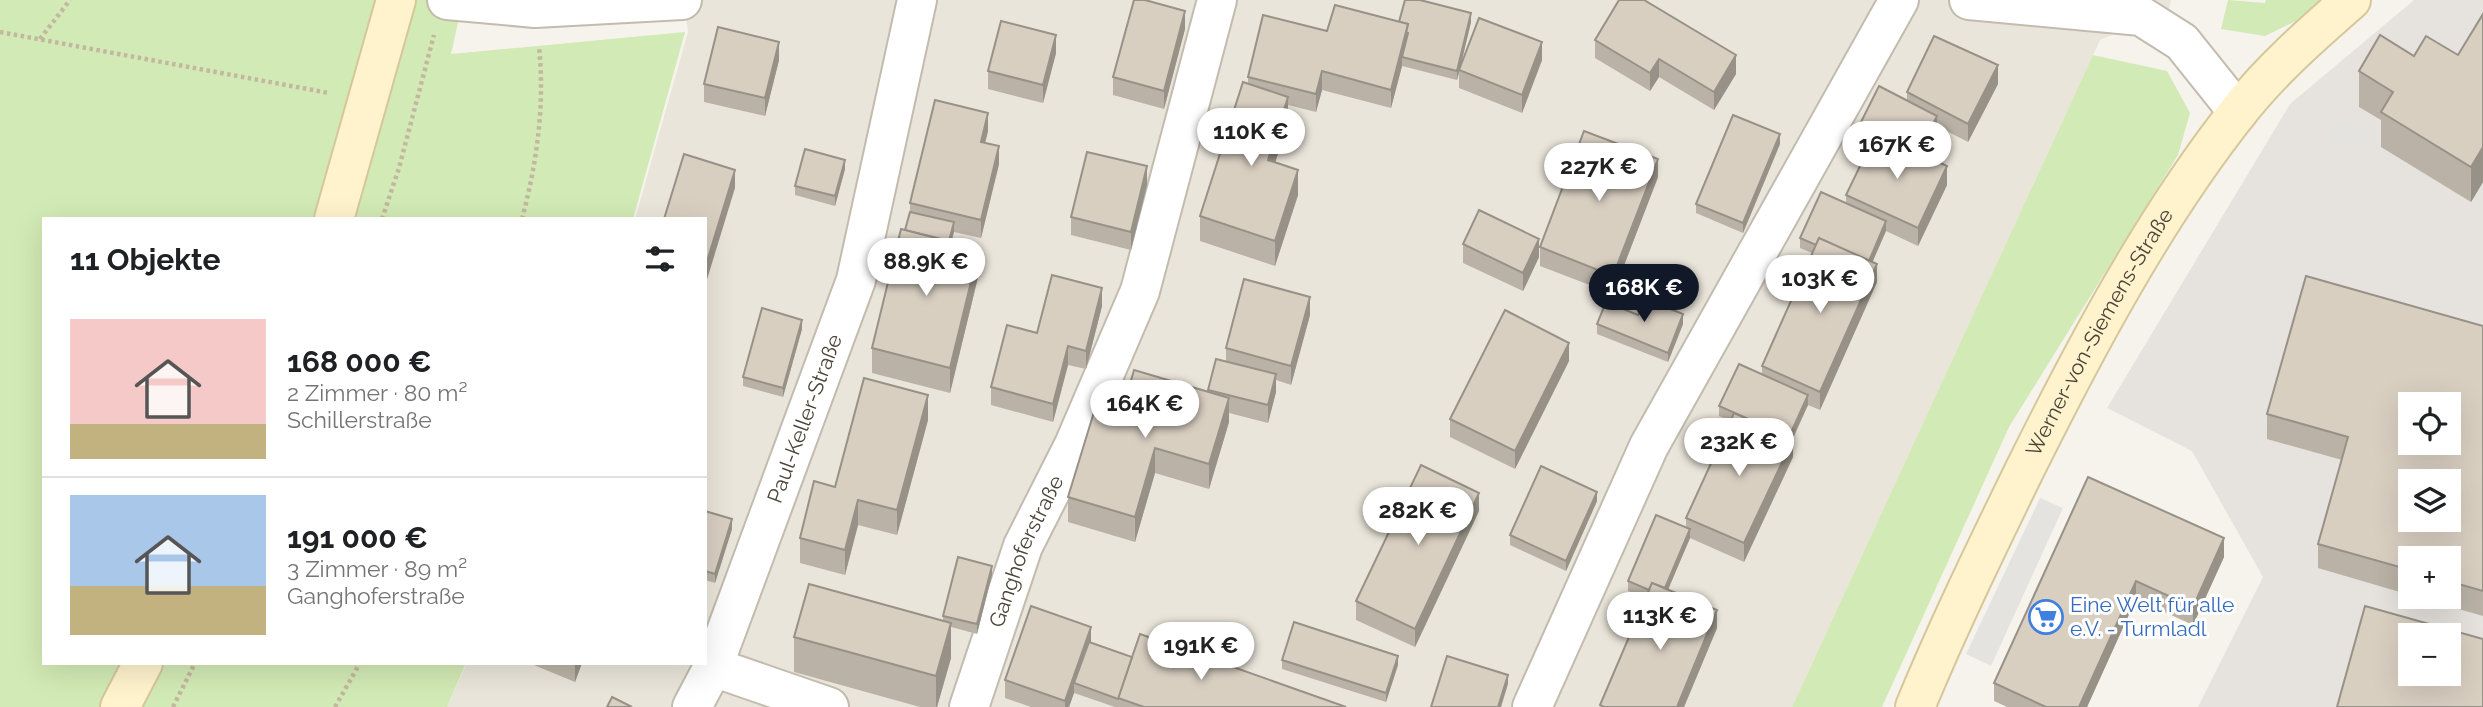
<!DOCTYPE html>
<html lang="de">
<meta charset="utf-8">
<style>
:root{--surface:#fff;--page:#f6f6f6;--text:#202124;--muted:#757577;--line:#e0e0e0;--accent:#111827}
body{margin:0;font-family:Raleway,sans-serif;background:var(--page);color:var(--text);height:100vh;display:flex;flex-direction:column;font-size:26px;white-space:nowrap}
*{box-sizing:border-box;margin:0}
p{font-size:23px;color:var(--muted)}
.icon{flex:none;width:38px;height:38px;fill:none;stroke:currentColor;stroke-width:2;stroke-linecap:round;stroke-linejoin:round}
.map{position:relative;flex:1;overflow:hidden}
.sheet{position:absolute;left:42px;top:217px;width:665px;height:448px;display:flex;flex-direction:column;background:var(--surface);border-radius:0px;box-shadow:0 7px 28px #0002}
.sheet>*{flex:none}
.fabs{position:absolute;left:2398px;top:392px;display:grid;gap:14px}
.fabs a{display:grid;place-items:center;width:63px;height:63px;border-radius:0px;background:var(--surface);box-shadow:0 7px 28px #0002;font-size:35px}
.price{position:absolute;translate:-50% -60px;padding:0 16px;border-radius:24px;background:#fff;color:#222;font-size:23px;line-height:46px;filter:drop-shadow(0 2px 4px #0008)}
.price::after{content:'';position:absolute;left:50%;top:42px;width:21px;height:16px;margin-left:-10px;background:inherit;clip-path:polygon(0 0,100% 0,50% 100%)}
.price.on{background:var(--accent);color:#fff}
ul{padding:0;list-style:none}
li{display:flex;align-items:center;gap:21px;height:175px;padding:0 28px}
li+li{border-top:2px solid var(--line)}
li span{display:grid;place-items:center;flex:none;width:196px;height:140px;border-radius:0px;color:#555}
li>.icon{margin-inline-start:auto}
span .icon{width:84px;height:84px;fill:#fffc;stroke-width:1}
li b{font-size:30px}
h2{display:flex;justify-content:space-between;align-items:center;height:84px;padding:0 28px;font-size:30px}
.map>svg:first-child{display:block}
</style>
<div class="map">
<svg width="2483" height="707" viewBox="0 0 2483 707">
<rect width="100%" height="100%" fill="#f6f3ec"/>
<!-- residential -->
<polygon fill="#eae5da" points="684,0 2171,0 2169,10 2100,40 1792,707 447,707 467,663 705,663 705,219 635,219 688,32"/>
<!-- industrial -->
<path fill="#e6e2dd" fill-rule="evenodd" d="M2414,0h69v707h-285l65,-130 -71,-126 -85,-43 183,-304zM2410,404h38v39h-38zM2410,481h38v39h-38zM2410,558h38v39h-38zM2410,635h38v39h-38z"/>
<!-- green -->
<g fill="#d2eab5">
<polygon points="0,0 463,0 451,54 685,32 633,219 44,219 44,663 466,663 447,707 0,707"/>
<polygon points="2228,0 2265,3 2266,0 2321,0 2306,16 2265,36 2221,29"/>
<polygon points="2093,55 2167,71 2190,113 2178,155 2009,427 1882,707 1792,707"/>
</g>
<!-- parking -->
<g fill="#e5e3e0">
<polygon points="2337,117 2372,137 2360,159 2324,139"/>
<polygon points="2040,498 2063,508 1991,666 1966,654"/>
</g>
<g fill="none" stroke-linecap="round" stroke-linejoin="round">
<!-- street casing -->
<g stroke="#c2bbae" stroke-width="42">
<g id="street">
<polyline points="447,0 535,8 682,0"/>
<polyline points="1969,0 2141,16 2182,42 2238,112"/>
<polyline points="713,667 829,707"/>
<path id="s1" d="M692,707l21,-40 143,-387 61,-280"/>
<path id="s2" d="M969,707l54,-161 51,-101 66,-154 77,-291"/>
<polyline points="1532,707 1649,446 1899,0"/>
</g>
</g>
<!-- secondary casing -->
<g stroke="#d6c79b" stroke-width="42">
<g id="secondary">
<polyline points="334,219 396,0"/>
<polyline points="120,707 143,663"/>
<path id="s3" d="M1915,707c33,-80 71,-158 109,-236 60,-121 130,-253 214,-359 33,-42 73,-77 113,-112"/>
</g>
</g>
<!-- path -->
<g stroke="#c4b79f" stroke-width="4.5" stroke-dasharray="3.5 3.5" stroke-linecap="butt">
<polyline points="0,32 329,93"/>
<polyline points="40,39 70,0"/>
<polyline points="382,219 399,168 434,35"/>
<path d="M522,219c15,-57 23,-114 17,-172"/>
<polyline points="173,707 195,663"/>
<polyline points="335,707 360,663"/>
</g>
<!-- street -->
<use href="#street" stroke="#fff" stroke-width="38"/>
<!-- secondary -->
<use href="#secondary" stroke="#fff3cd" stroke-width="38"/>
</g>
<!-- wall -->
<g fill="#bab2a6">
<polygon points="2483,14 2483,182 2471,202 2381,147 2381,120 2359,107 2359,71 2414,56 2458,55"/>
<polygon points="1399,22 1471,22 1461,65 1542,60 1522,113 1459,88 1459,73 1457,80 1402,66 1391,108 1322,90 1316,112 1288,105 1288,122 1275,163 1298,195 1275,266 1200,241 1200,216 1248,84 1248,77 1327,31"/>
<polygon points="1185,29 1164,109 1113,95 1113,77"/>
<polygon points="1595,40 1736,74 1714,110 1659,77 1650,91 1595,58"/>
<polygon points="1056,53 1043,103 988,89 988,71"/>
<polygon points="779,60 765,116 704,102 704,84"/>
<polygon points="1998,84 1968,142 1937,126 1922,155 1947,185 1918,246 1886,231 1872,262 1877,282 1820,410 1808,405 1793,439 1793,457 1744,562 1690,538 1668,589 1717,628 1684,707 1600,707 1645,598 1628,591 1628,581 1686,527 1686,518 1731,421 1719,416 1719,406 1762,375 1762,366 1812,253 1800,248 1800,238 1846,203 1846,195 1873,138 1861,131 1861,122 1907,101 1907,92"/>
<polygon points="988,131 985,143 999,164 981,238 954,232 951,241 979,273 950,393 872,373 872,348 905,230 910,212 910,203"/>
<polygon points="1780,144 1743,233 1696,213 1696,204"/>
<polygon points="845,169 835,206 795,195 795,186"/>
<polygon points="1658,177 1613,294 1540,266 1540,247"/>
<polygon points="1147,185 1131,250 1071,235 1071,217"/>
<polygon points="1463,244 1539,257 1523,291 1463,263"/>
<polygon points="1102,306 1086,369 1068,365 1053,422 991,405 991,387 1037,333"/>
<polygon points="1310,315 1291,385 1276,380 1276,392 1268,423 1229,413 1229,422 1209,489 1155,473 1135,542 1068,522 1068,497 1120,420 1208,392 1216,359 1226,362 1226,348"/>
<polygon points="1638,315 1683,324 1668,362 1597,334 1597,324"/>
<polygon points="2483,326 2483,616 2417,597 2448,597 2448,558 2410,558 2410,595 2318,568 2318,544 2342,460 2267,439 2267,414"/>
<polygon points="802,329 783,397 743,386 743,377"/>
<polygon points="1569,361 1515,469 1450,437 1450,419"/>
<polygon points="928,420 897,535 858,525 845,575 800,563 800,538 835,487"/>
<polygon points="2088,477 2224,557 2193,625 2136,599 2087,707 2007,707 1994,701 1994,683"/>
<polygon points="1597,501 1566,571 1510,545 1510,535"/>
<polygon points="705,511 732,529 715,583 705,580"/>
<polygon points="1479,511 1415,647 1356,620 1356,601"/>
<polygon points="992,575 977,634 951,627 951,658 937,707 920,707 794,672 794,637 943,621 943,616"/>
<polygon points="1091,642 1132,657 1346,707 1115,707 1074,693 1069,707 1031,707 1005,698 1005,680"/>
<polygon points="1282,660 1398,665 1386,702 1282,669"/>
<polygon points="529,663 582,663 575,682"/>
</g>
<!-- shaded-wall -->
<g fill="#979187">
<polygon points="1185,11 1185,29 1164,109 1164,91"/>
<polygon points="1471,13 1471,22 1457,80 1457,71"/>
<polygon points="1408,24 1408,42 1402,57 1402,66 1391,108 1391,90"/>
<polygon points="1056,35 1056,53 1043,103 1043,85"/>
<polygon points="779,42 779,60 765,116 765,98"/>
<polygon points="1542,42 1542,60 1522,113 1522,95"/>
<polygon points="1736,55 1736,74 1714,110 1714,92"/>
<polygon points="1659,59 1659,77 1650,91 1650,73"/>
<polygon points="1998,65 1998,84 1968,142 1968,124"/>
<polygon points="1322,71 1322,90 1316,112 1316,94"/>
<polygon points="1288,97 1288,122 1268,185 1268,160"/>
<polygon points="988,113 988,131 981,160 981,142"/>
<polygon points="1937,116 1937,126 1919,161 1919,152"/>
<polygon points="1780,134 1780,144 1743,233 1743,223"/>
<polygon points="999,146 999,164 981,238 981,220"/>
<polygon points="2483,147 2483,182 2471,202 2471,167"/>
<polygon points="1658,159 1658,177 1613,294 1613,276"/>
<polygon points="845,160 845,169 835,206 835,196"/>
<polygon points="1147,166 1147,185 1131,250 1131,232"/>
<polygon points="1947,166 1947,185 1918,246 1918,228"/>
<polygon points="735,170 735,188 705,286 705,268"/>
<polygon points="1298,170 1298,195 1275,266 1275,241"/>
<polygon points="1886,221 1886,231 1866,277 1866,267"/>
<polygon points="954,222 954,232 945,264 945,255"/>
<polygon points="1539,239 1539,257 1523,291 1523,273"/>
<polygon points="979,249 979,273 950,393 950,368"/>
<polygon points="1877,264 1877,282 1820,410 1820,392"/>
<polygon points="1102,288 1102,306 1086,369 1086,351"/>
<polygon points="1310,297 1310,315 1291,385 1291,366"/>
<polygon points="1683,314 1683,324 1668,362 1668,353"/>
<polygon points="802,320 802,329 783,397 783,388"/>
<polygon points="1569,343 1569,361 1515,469 1515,451"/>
<polygon points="1068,346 1068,365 1053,422 1053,404"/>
<polygon points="1276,374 1276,392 1268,423 1268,405"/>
<polygon points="928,395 928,420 897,535 897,510"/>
<polygon points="1808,395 1808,405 1788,448 1788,438"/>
<polygon points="1229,398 1229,422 1209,489 1209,464"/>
<polygon points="1793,439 1793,457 1744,562 1744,543"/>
<polygon points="1155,448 1155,473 1135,542 1135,517"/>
<polygon points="1597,492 1597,501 1566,571 1566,561"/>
<polygon points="1479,493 1479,511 1415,647 1415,629"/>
<polygon points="858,500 858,525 845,575 845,550"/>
<polygon points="732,519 732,529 715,583 715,574"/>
<polygon points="1690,529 1690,538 1662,604 1662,595"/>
<polygon points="2224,538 2224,557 2193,625 2193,607"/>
<polygon points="992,566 992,575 977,634 977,624"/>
<polygon points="2136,581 2136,599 2087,707 2079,707"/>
<polygon points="1717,610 1717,628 1684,707 1677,707"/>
<polygon points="951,623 951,658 937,707 936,707 936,676"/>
<polygon points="1091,627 1091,645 1074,683 1074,693 1069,707 1065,707 1065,701"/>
<polygon points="1398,656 1398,665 1386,702 1386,693"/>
<polygon points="575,663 582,663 575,682"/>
<polygon points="1508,675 1508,684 1501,707 1498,707"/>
</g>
<!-- building -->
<g fill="#d8cfc1" stroke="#979187" stroke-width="2" fill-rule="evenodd">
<polygon points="1134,0 1145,0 1185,11 1164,91 1113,77"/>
<polygon points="1405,0 1420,0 1471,13 1457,71 1402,57 1408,33 1406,32 1408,24 1399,22"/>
<polygon points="1619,0 1644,0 1736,55 1714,92 1659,59 1650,73 1595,40"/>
<polygon points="1335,5 1408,24 1391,90 1322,71 1316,94 1248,77 1263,15 1327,31"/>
<polygon points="2483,14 2483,147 2471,167 2381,112 2393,92 2359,71 2380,35 2414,56 2426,36 2458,55"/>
<polygon points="1479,18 1542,42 1522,95 1459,70"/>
<polygon points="1001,21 1056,35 1043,85 988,71"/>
<polygon points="718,27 779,42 765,98 704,84"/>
<polygon points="1934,36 1998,65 1968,124 1907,92"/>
<polygon points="1243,82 1288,97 1268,160 1298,170 1275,241 1200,216"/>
<polygon points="1879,86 1937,116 1919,152 1861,122"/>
<polygon points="935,100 988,113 981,142 999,146 981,220 910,203"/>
<polygon points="1733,115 1780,134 1743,223 1696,204"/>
<polygon points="1584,131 1658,159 1613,276 1540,247"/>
<polygon points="1876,133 1947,166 1918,228 1846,195"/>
<polygon points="805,149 845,160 835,196 795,186"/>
<polygon points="1087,152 1147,166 1131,232 1071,217"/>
<polygon points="684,154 735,170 705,268 705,219 664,219"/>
<polygon points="1821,192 1886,221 1869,261 1819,238 1816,245 1800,238"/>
<polygon points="1479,210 1539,239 1523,273 1463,244"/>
<polygon points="910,212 954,222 949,241 905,230"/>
<polygon points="901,229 979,249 950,368 872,348"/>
<polygon points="1819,238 1877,264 1820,392 1762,366"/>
<polygon points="1052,275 1102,288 1086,351 1068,346 1053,404 991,387 1007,325 1037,333"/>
<path d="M2306,276l177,50v265l-35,-10v-23h-38v12l-92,-26 30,-107 -81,-23zM2410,404h38v39h-38zM2410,481h38v39h-38z"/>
<polygon points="1244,279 1310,297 1291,366 1226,348"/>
<polygon points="1645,299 1683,314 1668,353 1597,324 1606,302 1638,315"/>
<polygon points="762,308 802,320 783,388 743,377"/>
<polygon points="1505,310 1569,343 1515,451 1450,419"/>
<polygon points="1216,359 1276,374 1268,405 1208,390"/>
<polygon points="1739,364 1808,395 1789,437 1719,406"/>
<polygon points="1134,370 1229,398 1209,464 1155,448 1135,517 1068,497 1094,412 1120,420"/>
<polygon points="864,378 928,395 897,510 858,500 845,550 800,538 814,481 835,487"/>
<polygon points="1734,413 1793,439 1744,543 1686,518"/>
<polygon points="1421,465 1479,493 1415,629 1356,601"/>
<polygon points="1541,466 1597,492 1566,561 1510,535"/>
<polygon points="2088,477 2224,538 2193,607 2136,581 2079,707 2046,707 1994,683"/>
<polygon points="705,511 732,519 715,574 705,571"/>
<polygon points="1656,515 1690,529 1665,588 1652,583 1649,590 1628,581"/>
<polygon points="958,557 992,566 977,624 943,616"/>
<polygon points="1652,583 1717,610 1677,707 1604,707 1600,705"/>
<polygon points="809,584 951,623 936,676 794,637"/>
<polygon points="1031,606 1091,627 1065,701 1005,680"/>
<path d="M2365,606l118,33v68h-146zM2410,635h38v39h-38z"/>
<polygon points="1294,622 1398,656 1386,693 1282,660"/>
<polygon points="1140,634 1346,707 1144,707 1118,698"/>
<polygon points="1089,642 1132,657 1118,699 1074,683"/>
<polygon points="1447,656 1508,675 1498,707 1431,707"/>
<polygon points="612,697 632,707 607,707"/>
</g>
<!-- icons -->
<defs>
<g id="supermarket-ring" transform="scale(1.75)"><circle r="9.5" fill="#fff" stroke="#3f7fe0" stroke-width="1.5"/><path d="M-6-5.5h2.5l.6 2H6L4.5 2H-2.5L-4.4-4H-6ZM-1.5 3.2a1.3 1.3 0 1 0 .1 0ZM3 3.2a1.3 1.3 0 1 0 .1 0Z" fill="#3f7fe0"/></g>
</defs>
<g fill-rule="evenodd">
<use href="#supermarket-ring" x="2046" y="617"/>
</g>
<g text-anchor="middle" stroke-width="6" stroke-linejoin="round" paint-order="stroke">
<!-- street labels -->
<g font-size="21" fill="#4b4439" stroke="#fff">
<text dy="7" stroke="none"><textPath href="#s3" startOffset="418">Werner-von-Siemens-Straße</textPath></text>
<text dy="7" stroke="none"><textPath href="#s1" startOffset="310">Paul-Keller-Straße</textPath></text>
<text dy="7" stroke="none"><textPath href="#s2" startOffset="166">Ganghoferstraße</textPath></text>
</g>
<!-- shop labels -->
<g font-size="21" fill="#366cbe" stroke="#fff" text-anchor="start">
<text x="2070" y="612">Eine Welt für alle<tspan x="2070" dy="24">e.V. - Turmladl</tspan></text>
</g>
</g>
</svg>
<div class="fabs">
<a><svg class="icon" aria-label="locate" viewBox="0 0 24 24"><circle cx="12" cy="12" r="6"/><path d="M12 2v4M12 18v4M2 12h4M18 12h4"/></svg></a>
<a><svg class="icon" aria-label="layers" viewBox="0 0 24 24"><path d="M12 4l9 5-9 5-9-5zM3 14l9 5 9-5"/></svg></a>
<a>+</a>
<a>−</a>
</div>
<b class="price" style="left:1251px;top:168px">110K €</b>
<b class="price" style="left:1897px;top:181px">167K €</b>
<b class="price" style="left:1599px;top:203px">227K €</b>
<b class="price" style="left:926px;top:298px">88.9K €</b>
<b class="price" style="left:1820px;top:315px">103K €</b>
<b class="price on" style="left:1644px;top:324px">168K €</b>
<b class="price" style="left:1145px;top:440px">164K €</b>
<b class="price" style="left:1739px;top:478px">232K €</b>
<b class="price" style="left:1418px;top:547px">282K €</b>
<b class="price" style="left:1660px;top:652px">113K €</b>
<b class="price" style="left:1201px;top:682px">191K €</b>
<section class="sheet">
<h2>11 Objekte<svg class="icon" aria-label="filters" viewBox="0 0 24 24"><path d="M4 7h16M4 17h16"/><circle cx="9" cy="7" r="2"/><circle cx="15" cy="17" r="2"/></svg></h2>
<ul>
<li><span style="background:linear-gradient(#f6c9c9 75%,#c2b280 0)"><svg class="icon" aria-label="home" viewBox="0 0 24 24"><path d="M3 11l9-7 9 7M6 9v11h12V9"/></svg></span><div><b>168 000 €</b><p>2 Zimmer · 80 m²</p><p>Schillerstraße</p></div></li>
<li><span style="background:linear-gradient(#a9c7e8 65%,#c2b280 0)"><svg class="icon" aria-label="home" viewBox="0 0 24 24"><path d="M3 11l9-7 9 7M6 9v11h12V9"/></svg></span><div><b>191 000 €</b><p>3 Zimmer · 89 m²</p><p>Ganghoferstraße</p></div></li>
</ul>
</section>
</div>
